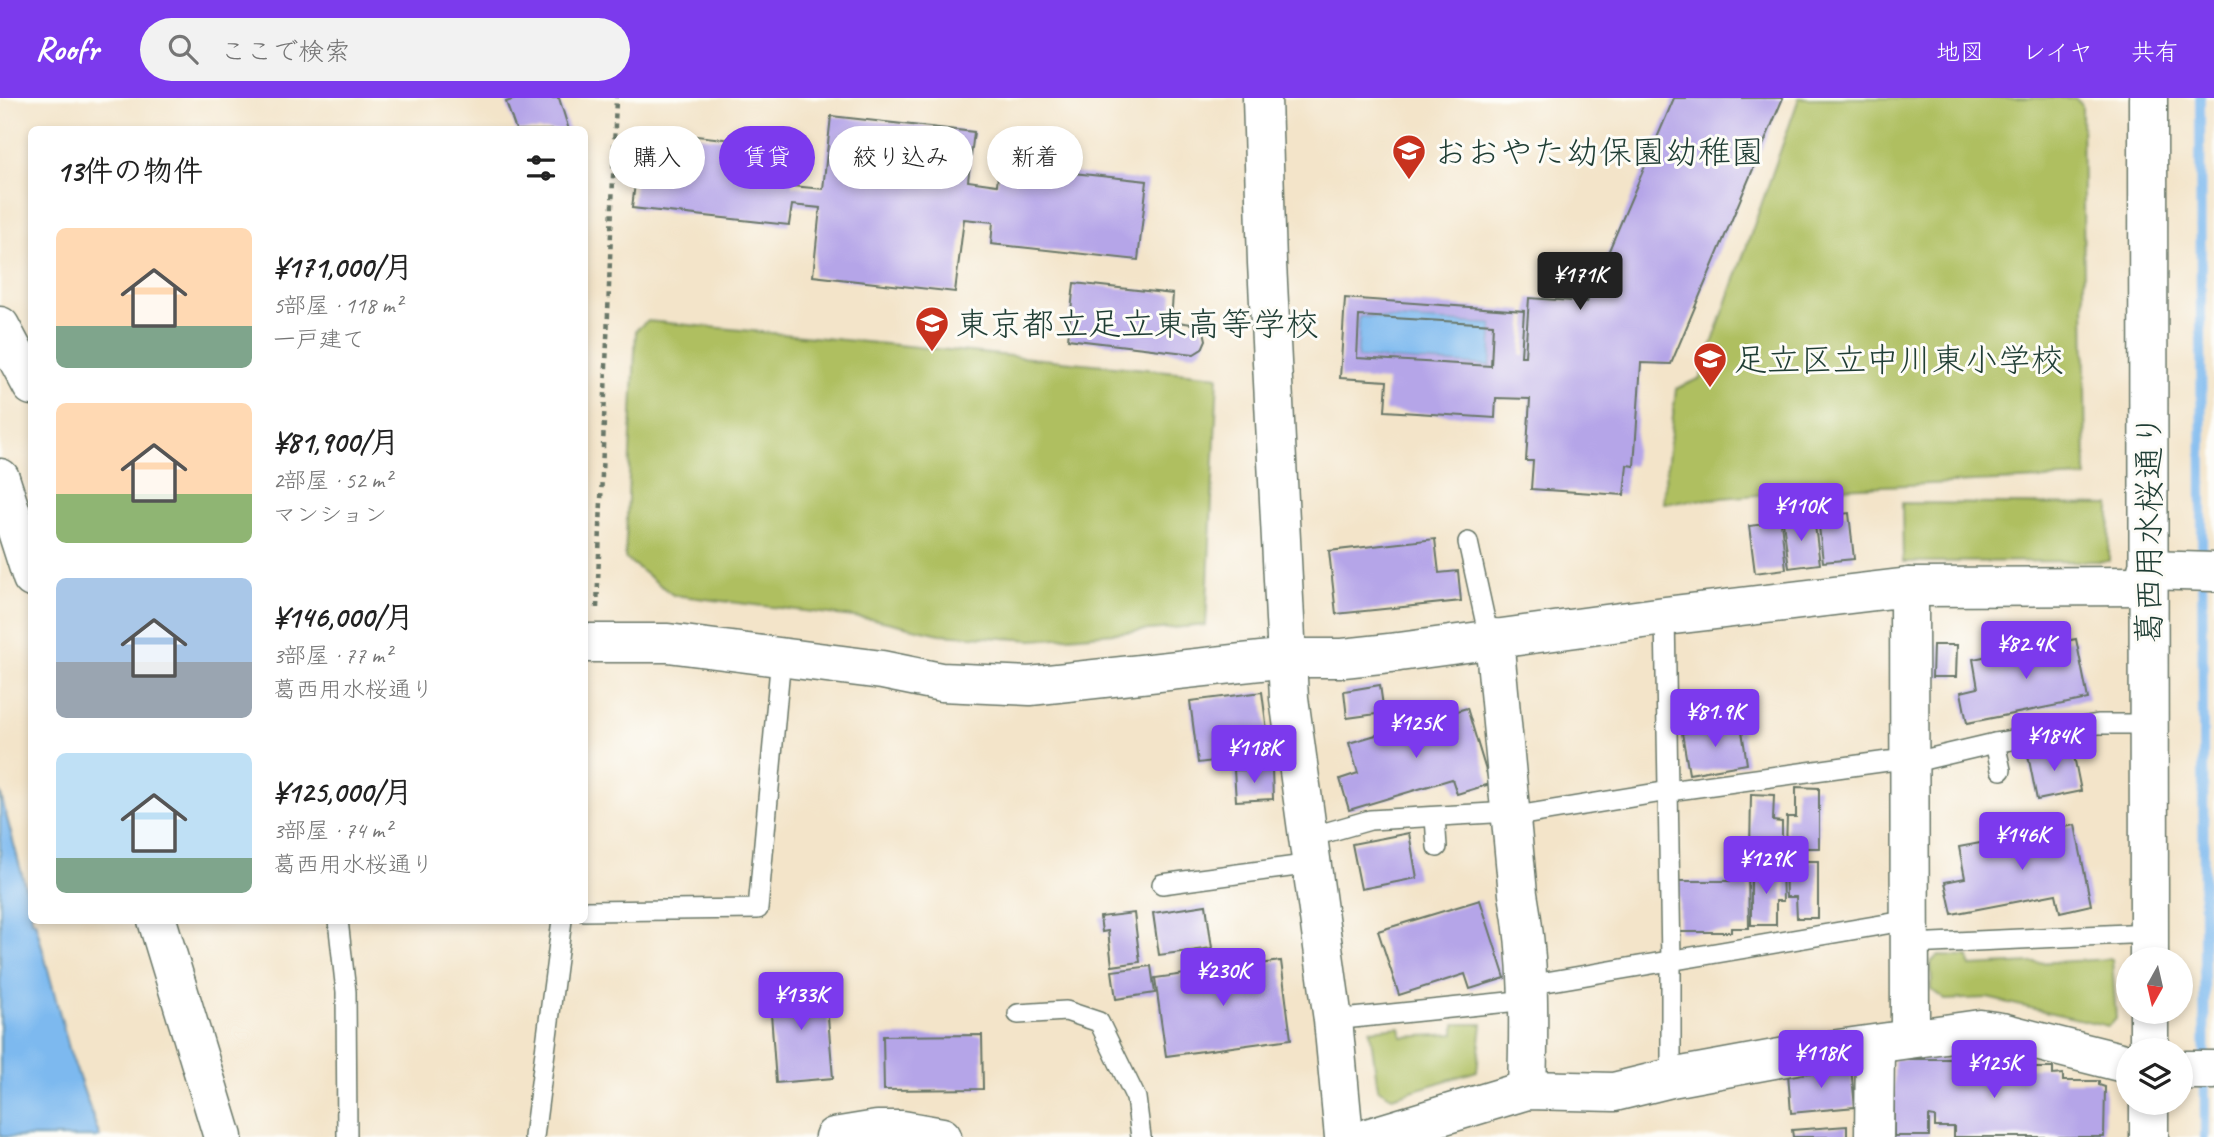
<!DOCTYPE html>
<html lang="ja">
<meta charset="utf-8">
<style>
:root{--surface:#fff;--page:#f2f2f2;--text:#222;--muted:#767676;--accent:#7c3aed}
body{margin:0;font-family:Caveat,"Klee One",sans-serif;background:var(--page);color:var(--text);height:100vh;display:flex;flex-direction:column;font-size:26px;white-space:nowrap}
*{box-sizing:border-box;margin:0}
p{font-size:23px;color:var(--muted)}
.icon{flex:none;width:38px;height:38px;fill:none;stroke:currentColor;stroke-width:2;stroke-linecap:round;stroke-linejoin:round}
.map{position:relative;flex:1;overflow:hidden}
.side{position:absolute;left:28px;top:28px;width:560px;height:798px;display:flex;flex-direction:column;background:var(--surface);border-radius:10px;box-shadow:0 4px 10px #0003}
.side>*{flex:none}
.guide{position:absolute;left:609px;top:28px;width:665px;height:63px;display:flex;gap:14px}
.needle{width:46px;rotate:188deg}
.fabs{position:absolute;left:2116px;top:849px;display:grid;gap:14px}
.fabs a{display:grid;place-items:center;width:77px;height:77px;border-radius:50%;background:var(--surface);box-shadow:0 4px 10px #0003;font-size:35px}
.price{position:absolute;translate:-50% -60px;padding:0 16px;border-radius:7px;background:var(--accent);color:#fff;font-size:23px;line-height:46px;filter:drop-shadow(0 2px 4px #0008)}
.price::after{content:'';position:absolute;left:50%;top:42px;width:21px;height:16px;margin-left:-10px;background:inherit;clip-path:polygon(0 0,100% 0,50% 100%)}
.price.current{background:#222;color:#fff}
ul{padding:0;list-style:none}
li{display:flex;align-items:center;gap:21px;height:175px;padding:0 28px}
li span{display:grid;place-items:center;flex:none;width:196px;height:140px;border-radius:10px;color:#555}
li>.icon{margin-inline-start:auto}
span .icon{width:84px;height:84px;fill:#fffc;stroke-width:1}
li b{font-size:30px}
h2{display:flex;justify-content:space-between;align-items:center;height:84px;padding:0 28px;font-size:30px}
.chip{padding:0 24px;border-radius:32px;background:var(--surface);box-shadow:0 4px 10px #0003;font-size:24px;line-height:63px}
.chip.current{background:var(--accent);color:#fff}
header{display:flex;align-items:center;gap:42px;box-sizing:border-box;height:98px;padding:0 35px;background:var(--accent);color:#fff}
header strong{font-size:33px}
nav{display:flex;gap:38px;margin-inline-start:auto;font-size:24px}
.search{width:490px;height:63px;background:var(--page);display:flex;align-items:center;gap:18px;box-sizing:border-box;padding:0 24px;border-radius:38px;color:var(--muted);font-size:26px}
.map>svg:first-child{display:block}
</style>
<header>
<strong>Roofr</strong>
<div class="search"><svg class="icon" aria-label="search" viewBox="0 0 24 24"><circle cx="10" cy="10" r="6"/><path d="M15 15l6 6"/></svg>ここで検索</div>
<nav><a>地図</a><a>レイヤ</a><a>共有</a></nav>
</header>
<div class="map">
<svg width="2214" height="1039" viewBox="0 0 2214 1039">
<rect width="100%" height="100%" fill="#fdfcf7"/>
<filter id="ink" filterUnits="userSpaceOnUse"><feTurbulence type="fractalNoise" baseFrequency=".0143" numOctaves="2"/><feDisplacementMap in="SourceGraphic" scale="14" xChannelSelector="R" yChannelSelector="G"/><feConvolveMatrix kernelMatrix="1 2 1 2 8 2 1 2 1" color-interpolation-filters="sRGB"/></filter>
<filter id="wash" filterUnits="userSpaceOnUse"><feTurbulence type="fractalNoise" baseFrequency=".00686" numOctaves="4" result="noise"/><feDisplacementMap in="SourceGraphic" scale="28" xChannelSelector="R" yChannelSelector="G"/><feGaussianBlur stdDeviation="1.57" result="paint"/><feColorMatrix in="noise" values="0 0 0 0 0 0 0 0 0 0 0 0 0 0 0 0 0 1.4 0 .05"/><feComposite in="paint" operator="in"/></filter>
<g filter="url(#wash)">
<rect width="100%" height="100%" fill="#f3e4c9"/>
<!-- green -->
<g fill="#afbf61" stroke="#677e4a" stroke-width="2">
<polygon points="1799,0 2075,0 2082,7 2086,379 1839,390 1663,405 1676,291 1700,280"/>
<polygon points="647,223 1218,278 1206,527 1033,542 940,536 878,522 673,497 625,460 636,232"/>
<polygon points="1902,405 2110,407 2109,463 1903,464"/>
<polygon points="1939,858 1969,859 1970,868 2112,861 2116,921 2108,928 1987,900 1945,902 1932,892 1931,864"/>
<polygon points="1455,926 1482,926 1477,973 1392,999 1378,991 1370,932 1400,929 1402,939 1455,936"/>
</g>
<!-- water -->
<g fill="#7db9ef" stroke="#4e7b92" stroke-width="2">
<polygon points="1359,218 1493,226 1491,268 1357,260"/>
<polygon points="0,694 31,810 32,822 35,823 70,954 100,1039 0,1039"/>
</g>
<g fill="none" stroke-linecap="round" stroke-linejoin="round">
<!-- stream -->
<polyline stroke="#7db9ef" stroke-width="10" points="2200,0 2205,1039"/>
</g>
<g id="blocks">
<!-- building -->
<g fill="#b5a5e8" fill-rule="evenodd">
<polygon points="518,0 559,0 569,32 516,32 506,4"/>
<path d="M1674,0h109l-112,266 -30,-1 -7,103 -7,-1 -3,30 -93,-6 2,-28h-7l4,-62 -34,-1 -1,20 -110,-7 2,-30 -47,-3 5,-80 179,13 -3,45h4l4,-58 58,4zM1359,218l134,8 -2,42 -134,-8z"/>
<polygon points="831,18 974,34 968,83 997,87 999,67 1147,83 1138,162 991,146 993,124 964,121 955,194 813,178 820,110 792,107 789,127 632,110 637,69 647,70 651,33 797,49 792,88 823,91"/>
<polygon points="1074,185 1173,196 1171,223 1198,227 1204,233 1206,242 1202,251 1194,256 1068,241"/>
<polygon points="1849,415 1854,461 1823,464 1818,419"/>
<polygon points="1814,420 1820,466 1789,470 1783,423"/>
<polygon points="1781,424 1786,471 1755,475 1749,428"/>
<polygon points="1435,441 1439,475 1458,473 1461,503 1336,516 1329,453"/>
<polygon points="2076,541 2088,601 1967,625 1961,594 1978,590 1973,561"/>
<polygon points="1933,547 1957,547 1956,579 1932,579"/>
<polygon points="1380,587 1384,615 1347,620 1344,593"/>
<polygon points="1262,594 1270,656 1198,665 1190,603"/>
<polygon points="1467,610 1490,686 1457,696 1452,681 1349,712 1340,681 1358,675 1349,645"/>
<polygon points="1741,626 1747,666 1689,676 1682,635"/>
<polygon points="2072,648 2081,693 2037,702 2028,657"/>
<polygon points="1272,671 1273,701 1236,703 1234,672"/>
<polygon points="1796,689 1819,690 1819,750 1786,750 1787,719 1796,719"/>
<polygon points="1751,696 1774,697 1773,723 1782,724 1782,756 1750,755"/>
<polygon points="2075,727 2091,807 2060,814 2056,796 1952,816 1945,784 1965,780 1959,749"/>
<polygon points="1409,735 1417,780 1361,791 1352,746"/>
<polygon points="1785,763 1818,763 1818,820 1797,820 1796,799 1786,799"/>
<polygon points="1732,769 1748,769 1749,830 1731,830 1731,834 1679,834 1679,783 1732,783"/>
<polygon points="1751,771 1782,771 1783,803 1776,803 1776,827 1751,827"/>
<polygon points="1480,802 1505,880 1470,891 1465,876 1399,897 1378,833"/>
<polygon points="1206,807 1212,850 1159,857 1153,815"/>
<polygon points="1134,815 1140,864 1112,868 1108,833 1102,834 1100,819"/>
<polygon points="1281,863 1291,941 1166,958 1155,880"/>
<polygon points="1151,868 1155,895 1116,901 1112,873"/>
<polygon points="825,883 833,980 776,985 769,887"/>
<polygon points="982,937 983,991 884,992 883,938"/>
<polygon points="1894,961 2016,961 2016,964 2029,964 2029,970 2053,970 2053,977 2063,976 2063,983 2099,983 2099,987 2105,989 2104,1039 1954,1039 1954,1029 1935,1029 1935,1019 1929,1018 1929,1038 1894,1038"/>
<polygon points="1851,970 1855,1009 1791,1015 1788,975"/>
<polygon points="1847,1028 1847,1039 1793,1039 1792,1032"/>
</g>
</g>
</g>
<g filter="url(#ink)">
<use href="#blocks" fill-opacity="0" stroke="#697768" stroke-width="2"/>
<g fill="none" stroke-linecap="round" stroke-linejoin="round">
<!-- service casing -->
<g stroke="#697768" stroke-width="22">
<g id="service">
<polyline points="1468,444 1489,540"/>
<polyline points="1665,518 1671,863 1671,980"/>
<polyline points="1995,645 2001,672"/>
<polyline points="1435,719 1437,749"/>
<polyline points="1511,719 1669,693 1888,663 1927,661 1995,645 2098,626 2148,626"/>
<polyline points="1309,737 1328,734 1370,722 1510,714"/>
<polyline points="1162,786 1312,766"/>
<polyline points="584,813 758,811 781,558"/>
<polyline points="338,822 346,894 347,1039"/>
<polyline points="1911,846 2149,835"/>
<polyline points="1528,887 1910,822"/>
<polyline points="1018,916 1066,913 1099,924 1136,1000 1141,1039"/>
<polyline points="1333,922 1528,902"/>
<polyline points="534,1039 562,822"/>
</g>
</g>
<!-- minor casing -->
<g stroke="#697768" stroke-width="41">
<g id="minor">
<polyline points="0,228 32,288"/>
<polyline points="0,380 32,480"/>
<polyline points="1909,489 1910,940"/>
<path d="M1494,540l24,256c12,65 11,130 9,196"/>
<polyline points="584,545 668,545 882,572 941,584 1030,588 1288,560 1343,560 1399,554 1665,518 1909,489 2147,488"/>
<polyline points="157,822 223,1039"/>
<polyline points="2180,972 2214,972"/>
<polyline points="834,1039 877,1032 902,1032 942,1039"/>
<polyline points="1371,1039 1527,992 1614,994 1671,980 1796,957 1980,931 2001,934 2128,966"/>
<polyline points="1874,1039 1875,947"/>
</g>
</g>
<!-- tertiary casing -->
<g stroke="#697768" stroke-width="41">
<g id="tertiary">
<polyline points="1262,0 1267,165 1289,600 1333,922 1344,1039"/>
<polyline points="2148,0 2149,861"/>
<polyline points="2147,472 2214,474"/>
<polyline points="2149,914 2149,952"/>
<polyline points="2149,1039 2149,1004"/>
</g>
</g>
<!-- path -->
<polyline stroke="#697768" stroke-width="4.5" stroke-dasharray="5 5" stroke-linecap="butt" points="597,510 616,0"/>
<!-- service -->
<use href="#service" stroke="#fff" stroke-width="19"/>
<!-- minor -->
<use href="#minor" stroke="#fff" stroke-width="38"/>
<!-- tertiary -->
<use href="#tertiary" stroke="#fff" stroke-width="38"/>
</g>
</g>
<!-- icons -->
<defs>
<g id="school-pin" transform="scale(1.75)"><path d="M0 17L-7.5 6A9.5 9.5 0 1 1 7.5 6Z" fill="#c8321e" stroke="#fdfcf7"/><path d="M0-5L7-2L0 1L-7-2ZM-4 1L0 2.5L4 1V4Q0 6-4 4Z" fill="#fff"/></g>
</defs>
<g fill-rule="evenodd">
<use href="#school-pin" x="1409" y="53"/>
<use href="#school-pin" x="932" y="225"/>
<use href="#school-pin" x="1710" y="261"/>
</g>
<g text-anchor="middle" stroke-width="6" stroke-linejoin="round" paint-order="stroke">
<!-- poi labels -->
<g font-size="33" fill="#1f3d34" stroke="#fdfcf7" text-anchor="start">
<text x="1434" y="65">おおやた幼保園幼稚園</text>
<text x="956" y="237">東京都立足立東高等学校</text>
<text x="1734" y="273">足立区立中川東小学校</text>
</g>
<!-- street labels -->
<g font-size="33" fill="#1f3d34" stroke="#fdfcf7">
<text transform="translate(2148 431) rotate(-90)" y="12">葛西用水桜通り</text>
</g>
</g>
</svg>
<div class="fabs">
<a><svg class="needle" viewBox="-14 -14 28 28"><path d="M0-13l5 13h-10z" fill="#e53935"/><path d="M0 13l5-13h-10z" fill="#767676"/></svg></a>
<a><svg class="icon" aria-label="layers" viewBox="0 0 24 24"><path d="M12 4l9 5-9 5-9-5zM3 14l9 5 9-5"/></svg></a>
</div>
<b class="price current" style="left:1580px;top:214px">¥171K</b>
<b class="price" style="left:1801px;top:445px">¥110K</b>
<b class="price" style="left:2026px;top:583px">¥82.4K</b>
<b class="price" style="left:1715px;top:651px">¥81.9K</b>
<b class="price" style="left:1416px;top:662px">¥125K</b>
<b class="price" style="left:2054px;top:675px">¥184K</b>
<b class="price" style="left:1254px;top:687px">¥118K</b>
<b class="price" style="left:2022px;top:774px">¥146K</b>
<b class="price" style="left:1766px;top:798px">¥129K</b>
<b class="price" style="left:1223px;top:910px">¥230K</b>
<b class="price" style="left:801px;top:934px">¥133K</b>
<b class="price" style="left:1821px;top:992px">¥118K</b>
<b class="price" style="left:1994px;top:1002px">¥125K</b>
<div class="guide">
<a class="chip">購入</a>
<a class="chip current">賃貸</a>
<a class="chip">絞り込み</a>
<a class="chip">新着</a>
</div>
<section class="side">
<h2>13件の物件<svg class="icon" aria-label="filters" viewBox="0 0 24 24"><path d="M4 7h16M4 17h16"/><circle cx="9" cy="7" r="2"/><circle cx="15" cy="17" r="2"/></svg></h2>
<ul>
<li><span style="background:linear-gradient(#ffd9b3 70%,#7fa58c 0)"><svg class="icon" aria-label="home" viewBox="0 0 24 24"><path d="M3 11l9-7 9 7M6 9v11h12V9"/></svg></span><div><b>¥171,000/月</b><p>5部屋 · 118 m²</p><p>一戸建て</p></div></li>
<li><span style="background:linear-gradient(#ffd9b3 65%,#8fb573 0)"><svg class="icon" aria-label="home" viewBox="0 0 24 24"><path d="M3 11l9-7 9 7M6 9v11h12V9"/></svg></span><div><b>¥81,900/月</b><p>2部屋 · 52 m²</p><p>マンション</p></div></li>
<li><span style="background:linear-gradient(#a9c7e8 60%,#9aa5b1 0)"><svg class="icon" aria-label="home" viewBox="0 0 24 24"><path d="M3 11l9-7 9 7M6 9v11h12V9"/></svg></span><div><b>¥146,000/月</b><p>3部屋 · 77 m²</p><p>葛西用水桜通り</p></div></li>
<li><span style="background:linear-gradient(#bfe0f5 75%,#7fa58c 0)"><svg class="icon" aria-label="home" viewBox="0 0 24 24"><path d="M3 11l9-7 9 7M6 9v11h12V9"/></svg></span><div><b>¥125,000/月</b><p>3部屋 · 74 m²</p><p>葛西用水桜通り</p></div></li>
</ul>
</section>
</div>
